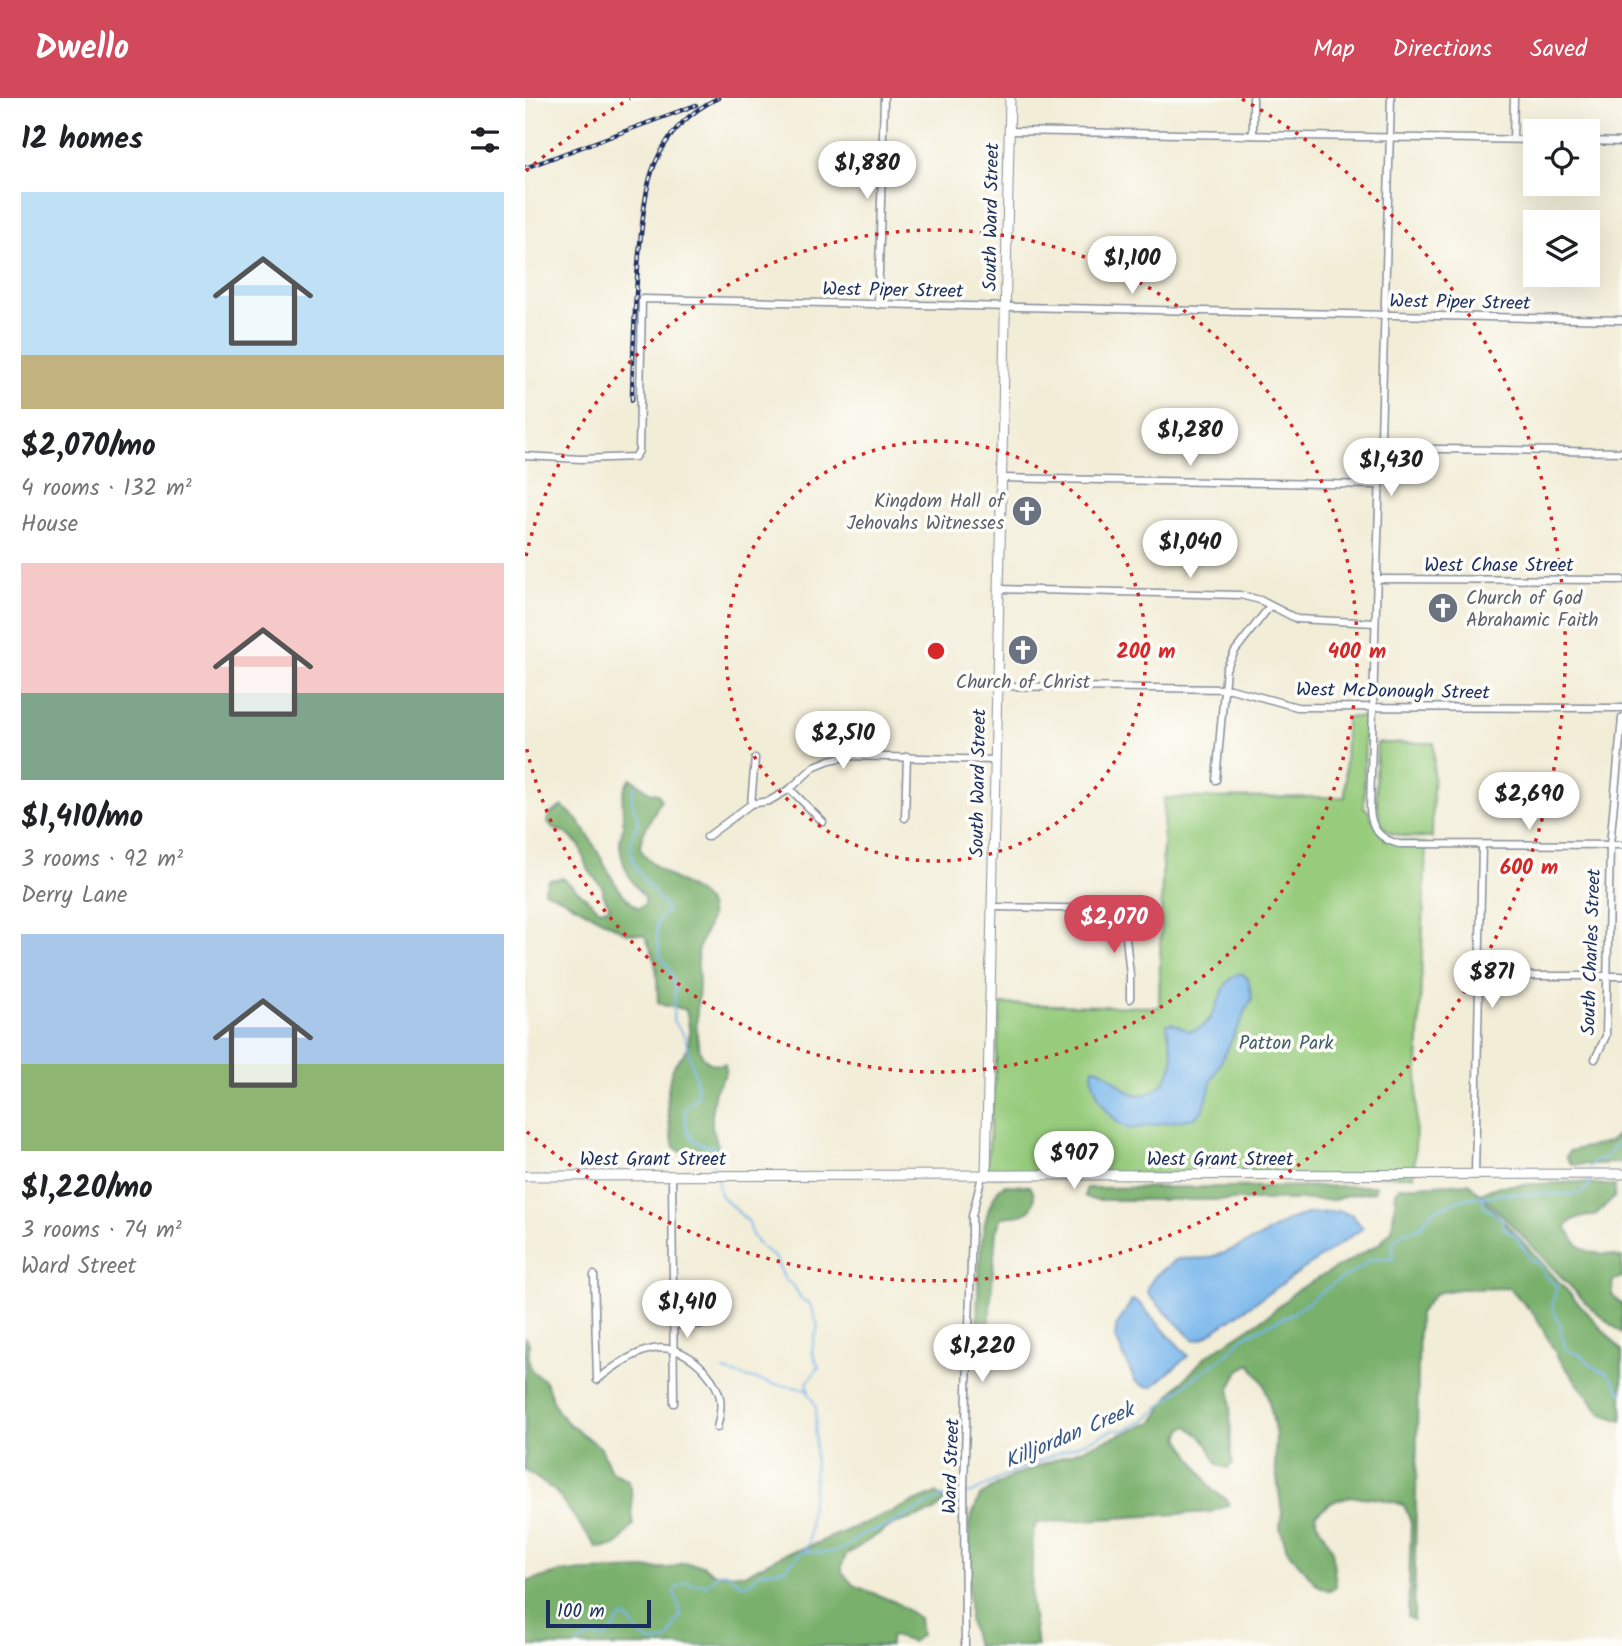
<!DOCTYPE html>
<meta charset="utf-8">
<style>
:root{--surface:#fff;--page:#f6f6f6;--text:#202124;--muted:#757577;--accent:#d1495b}
body{margin:0;font-family:Kalam,sans-serif;background:var(--page);color:var(--text);height:100vh;display:flex;flex-direction:column;font-size:26px;white-space:nowrap}
*{box-sizing:border-box;margin:0}
p{font-size:23px;color:var(--muted)}
.icon{flex:none;width:38px;height:38px;fill:none;stroke:currentColor;stroke-width:2;stroke-linecap:round;stroke-linejoin:round}
.map{position:relative;flex:1;overflow:hidden}
.panel{display:flex;flex-direction:column;background:var(--surface);width:525px}
.panel>*{flex:none}
.buttons{position:absolute;left:998px;top:21px;display:grid;gap:14px}
.buttons a{display:grid;place-items:center;width:77px;height:77px;border-radius:0px;background:var(--surface);box-shadow:0 7px 28px #0002;font-size:35px}
.scale{position:absolute;left:21px;bottom:18px;width:105px;box-sizing:border-box;padding-left:7px;border:4px solid #1b2f5e;border-top:0;font-size:19px;line-height:24px;white-space:nowrap;color:#1b2f5e;-webkit-text-stroke:5px #fdfcf7;paint-order:stroke}
.price{position:absolute;translate:-50% -60px;padding:0 16px;border-radius:24px;background:#fff;color:#222;font-size:23px;line-height:46px;filter:drop-shadow(0 2px 4px #0008)}
.price::after{content:'';position:absolute;left:50%;top:42px;width:21px;height:16px;margin-left:-10px;background:inherit;clip-path:polygon(0 0,100% 0,50% 100%)}
.price.current{background:var(--accent);color:#fff}
ul{padding:0;list-style:none}
li{display:grid;align-content:center;gap:14px;height:371px;padding:0 21px}
li span{display:grid;place-items:center;height:217px;border-radius:0px;color:#555}
li>.icon{margin-inline-start:auto}
span .icon{width:126px;height:126px;fill:#fffc;stroke-width:1}
li b{font-size:30px}
h2{display:flex;justify-content:space-between;align-items:center;height:84px;padding:0 21px;font-size:30px}
header{display:flex;align-items:center;gap:42px;box-sizing:border-box;height:98px;padding:0 35px;background:var(--accent);color:#fff}
header strong{font-size:33px}
nav{display:flex;gap:38px;margin-inline-start:auto;font-size:24px}
main{display:flex;flex:1;min-height:0}
.map>svg:first-child{display:block}
</style>
<header>
<strong>Dwello</strong>
<nav><a>Map</a><a>Directions</a><a>Saved</a></nav>
</header>
<main>
<section class="panel">
<h2>12 homes<svg class="icon" aria-label="filters" viewBox="0 0 24 24"><path d="M4 7h16M4 17h16"/><circle cx="9" cy="7" r="2"/><circle cx="15" cy="17" r="2"/></svg></h2>
<ul>
<li><span style="background:linear-gradient(#bfe0f5 75%,#c2b280 0)"><svg class="icon" aria-label="home" viewBox="0 0 24 24"><path d="M3 11l9-7 9 7M6 9v11h12V9"/></svg></span><div><b>$2,070/mo</b><p>4 rooms · 132 m²</p><p>House</p></div></li>
<li><span style="background:linear-gradient(#f6c9c9 60%,#7fa58c 0)"><svg class="icon" aria-label="home" viewBox="0 0 24 24"><path d="M3 11l9-7 9 7M6 9v11h12V9"/></svg></span><div><b>$1,410/mo</b><p>3 rooms · 92 m²</p><p>Derry Lane</p></div></li>
<li><span style="background:linear-gradient(#a9c7e8 60%,#8fb573 0)"><svg class="icon" aria-label="home" viewBox="0 0 24 24"><path d="M3 11l9-7 9 7M6 9v11h12V9"/></svg></span><div><b>$1,220/mo</b><p>3 rooms · 74 m²</p><p>Ward Street</p></div></li>
</ul>
</section>
<div class="map">
<svg width="1097" height="1548" viewBox="0 0 1097 1548">
<rect width="100%" height="100%" fill="#fdfcf7"/>
<filter id="ink" filterUnits="userSpaceOnUse"><feTurbulence type="fractalNoise" baseFrequency=".0143" numOctaves="2"/><feDisplacementMap in="SourceGraphic" scale="14" xChannelSelector="R" yChannelSelector="G"/><feConvolveMatrix kernelMatrix="1 2 1 2 8 2 1 2 1" color-interpolation-filters="sRGB"/></filter>
<filter id="wash" filterUnits="userSpaceOnUse"><feTurbulence type="fractalNoise" baseFrequency=".00686" numOctaves="4" result="noise"/><feDisplacementMap in="SourceGraphic" scale="28" xChannelSelector="R" yChannelSelector="G"/><feGaussianBlur stdDeviation="1.57" result="paint"/><feColorMatrix in="noise" values="0 0 0 0 0 0 0 0 0 0 0 0 0 0 0 0 0 1.4 0 .05"/><feComposite in="paint" operator="in"/></filter>
<g filter="url(#wash)">
<rect width="100%" height="100%" fill="#f2edd7"/>
<!-- green -->
<g fill="#97cc7d" stroke="#597e6e" stroke-width="2">
<polygon points="821,619 840,619 839,710 845,714 845,718 861,742 901,746 889,1078 461,1078 476,906 634,909 639,700 820,699"/>
<path d="M852,645h57l-2,95c-12,-1 -31,0 -43,-6 -18,-9 -12,-70 -12,-89z"/>
</g>
<!-- forest -->
<g fill="#79b06c" stroke="#4a7065" stroke-width="2">
<path d="M106,680l18,14 9,2 3,5 -18,35 -3,14c15,29 62,39 69,58 6,17 -10,31 -11,47 -1,10 1,22 1,32 -1,23 -13,87 26,79l1,9 -11,18 -3,17v19l7,22 -8,8 -27,-3 -10,-7c-6,-26 -10,-50 -2,-76 2,-9 12,-14 15,-23 4,-10 2,-28 -1,-38 -10,-4 -19,-2 -28,-7 -1,-25 0,-46 -14,-68l-18,-2 -67,-36 -15,-6 4,-11 15,-2 37,32 10,-3 -7,-13v-6l-16,-20 -7,-22 -15,-14 -10,-2 -8,-9 2,-6 13,-9c36,25 41,77 76,102l7,-3v-8c-14,-13 -25,-35 -25,-55 0,-6 3,-10 3,-16 1,-18 -5,-33 8,-48z"/>
<polygon points="1097,997 1097,1065 1047,1067 1041,1059 1044,1053 1084,1044 1095,1034"/>
<path d="M1051,1084l39,4 -1,12 -20,18c-11,0 -22,1 -28,11 18,34 28,22 56,31v19l-9,4 -1,14 10,9v29l-29,-23 -112,-117 18,-7z"/>
<path d="M944,1085l153,168v70l-20,-7 -21,-26 -22,-29 -23,-42 -26,-29 -51,1 -23,4 -17,20 -5,307 -6,-3 3,-95 -7,-17c-20,-6 -51,-13 -71,-3 -7,3 -12,9 -18,13l5,13 12,20 4,39 -6,4 -13,-6 -30,-35 -7,-23 2,-14 -7,-49 1,-28 -5,-26 -7,-26 -14,-20 -11,6 -9,19 1,67 2,7 -5,5 -10,-3 -14,-26 -16,-13 -5,2 -4,9 33,53 14,9 3,6 -19,7 -173,11 -4,9 -2,70 6,44h-61l-7,-27v-96l11,-27 30,-19 143,-55 17,-27 35,-38 65,-43 27,-24 82,-46 13,-14 4,-38 3,-5z"/>
<path d="M479,1087l26,1c4,6 5,10 3,17 -4,15 -19,12 -31,14l-6,14 -10,133 -6,1 -3,-5c1,-36 -4,-156 27,-175z"/>
<polygon points="851,1088 849,1094 823,1097 810,1102 568,1102 560,1099 561,1090"/>
<polygon points="0,1240 4,1245 4,1263 6,1272 20,1283 33,1314 45,1327 76,1350 86,1373 103,1382 106,1389 108,1427 91,1448 72,1450 30,1393 0,1372"/>
<polygon points="411,1395 420,1403 408,1414 369,1426 321,1457 317,1467 317,1474 328,1487 370,1504 394,1520 396,1537 387,1544 368,1538 365,1540 365,1548 0,1548 0,1484 37,1474 145,1470 158,1465 178,1467 188,1475 221,1476 259,1456 280,1450"/>
</g>
<!-- water -->
<g fill="#78b6eb" stroke="#4a72a4" stroke-width="2">
<path d="M712,876h6l5,5 4,19 -40,82 -8,29 -9,9 -65,11c-19,-4 -42,-43 -37,-61 23,1 34,45 67,18 7,-6 11,-15 13,-24 1,-13 -6,-26 -6,-38l5,-1 17,8c32,-3 26,-46 48,-57z"/>
<polygon points="816,1113 822,1116 826,1116 838,1130 677,1241 668,1242 623,1196 623,1188 631,1177 652,1161 681,1160 699,1155 733,1140 766,1121 781,1116"/>
<polygon points="607,1202 612,1203 663,1258 627,1289 618,1288 610,1283 591,1241 591,1229"/>
</g>
<g fill="none" stroke-linecap="round" stroke-linejoin="round">
<!-- stream -->
<g stroke="#78b6eb" stroke-width="2">
<path d="M110,688c-7,14 0,21 3,35 -1,6 -4,10 -6,16 -7,33 23,50 35,74l-10,10v20l4,16 8,11 6,19 -2,34 12,16 11,42 2,17 -12,10c-3,23 3,39 28,41l1,3 -4,7 4,16"/>
<polyline points="1064,1070 1069,1063 1081,1059 1097,1039"/>
<path d="M192,1081l3,16 29,27 3,13 6,9 17,14 10,22 8,5 9,15 7,3c3,6 10,21 8,27 -5,19 -8,19 2,37l-12,16 2,9"/>
<polyline points="958,1098 959,1108 977,1121 979,1131 990,1137 1006,1162 1016,1167 1020,1179 1032,1187 1027,1208 1035,1228 1039,1247 1043,1253 1057,1258 1071,1271 1082,1274 1097,1295"/>
<polyline points="199,1273 247,1286 281,1291 291,1308 289,1390 285,1412 284,1445 278,1453"/>
<path d="M53,1548c7,-13 16,-8 28,-8l16,-21 5,1 15,19 8,5c19,0 21,-2 25,-20l6,-6c0,-12 -7,-17 -7,-26l14,-9 4,3 14,1 14,-13 8,1 12,11 10,-1 9,-10 25,-4 19,-18 23,2 17,-4 22,-17 16,-3 61,-32 30,-4 38,-20 104,-43h10l21,-10 36,-32 44,-33 20,-19 48,-23 38,-28 34,-20 4,-6h24v-15l2,-5 9,-7 15,-4 15,-18 33,-12 40,-4h73l8,-7 2,-7"/>
</g>
</g>
</g>
<g filter="url(#ink)">
<g fill="none" stroke-linecap="round" stroke-linejoin="round">
<!-- street casing -->
<g stroke="#868e9a" stroke-width="9">
<g id="street">
<path d="M866,0l-21,711c1,20 10,30 29,35l223,1"/>
<polyline points="484,33 1010,42"/>
<polyline points="728,37 728,0"/>
<polyline points="988,41 989,0"/>
<polyline points="1062,43 1097,44"/>
<polyline points="353,207 359,0"/>
<polyline points="854,350 1097,354"/>
<polyline points="0,358 56,361 110,359 114,353 117,201 1097,222"/>
<polyline points="476,380 853,387"/>
<polyline points="852,481 1097,482"/>
<polyline points="473,491 715,497 735,502 772,521 850,525"/>
<polyline points="472,588 706,591 772,609 1097,610"/>
<polyline points="691,682 701,571 710,553 745,508"/>
<polyline points="265,691 298,724"/>
<polyline points="226,706 230,660"/>
<polyline points="380,720 382,658"/>
<polyline points="182,739 226,706 244,703 265,691 290,668 305,662 326,658 469,662"/>
<polyline points="467,809 598,811 605,877 605,901"/>
<polyline points="955,878 1097,878"/>
<polyline points="1070,961 1081,938 1085,747 1097,620"/>
<polyline points="950,1077 957,747"/>
<polyline points="147,1078 149,1305"/>
<polyline points="69,1177 72,1282"/>
<polyline points="148,1227 191,1226"/>
<path d="M72,1282c36,-29 72,-50 109,-8 17,20 17,32 11,56"/>
<polyline points="440,1548 439,1390 447,1131 447,1118 457,1078"/>
</g>
</g>
<!-- secondary casing -->
<g stroke="#868e9a" stroke-width="11">
<g id="secondary">
<polyline points="0,1078 1097,1076"/>
<polyline points="461,1078 485,0"/>
</g>
</g>
<!-- street -->
<use href="#street" stroke="#fff" stroke-width="6"/>
<!-- secondary -->
<use href="#secondary" stroke="#fff" stroke-width="9"/>
<!-- rail casing -->
<g stroke="#1b2f5e" stroke-width="4.5">
<g id="rail">
<polyline points="0,70 171,7"/>
<path d="M107,302c1,-56 3,-111 9,-166 3,-26 5,-53 17,-77 13,-27 33,-46 60,-59"/>
</g>
</g>
<!-- rail -->
<use href="#rail" stroke="#fdfcf7" stroke-width="2" stroke-dasharray="5" stroke-linecap="butt"/>
</g>
</g>
<!-- distance rings -->
<g fill="none" stroke="#d62828" stroke-width="3.5" stroke-dasharray="3.5 7">
<circle cx="411" cy="553" r="210"/>
<path d="M1 458A421 421 0 1 1 1 648"/>
<path d="M1 73A631 631 0 0 1 105 1M717 1A631 631 0 1 1 1 1033"/>
</g>
<!-- icons -->
<defs>
<g id="church-disc" transform="scale(1.575)"><circle r="9.5" fill="#6b7280" stroke="#fdfcf7"/><path d="M-1.2-6h2.4v3.5h3.3v2.4h-3.3V6h-2.4V-.1h-3.3v-2.4h3.3Z" fill="#fff"/></g>
</defs>
<g fill-rule="evenodd">
<use href="#church-disc" x="502" y="413"/>
<use href="#church-disc" x="918" y="510"/>
<use href="#church-disc" x="498" y="552"/>
</g>
<g text-anchor="middle" stroke-width="7" stroke-linejoin="round" paint-order="stroke">
<!-- street labels -->
<g font-size="19" fill="#1b2f5e" stroke="#fdfcf7">
<text transform="translate(465 119) rotate(-89)" y="7">South Ward Street</text>
<text transform="translate(368 191) rotate(1)" y="7">West Piper Street</text>
<text transform="translate(935 203) rotate(1)" y="7">West Piper Street</text>
<text x="974" y="473">West Chase Street</text>
<text transform="translate(868 592) rotate(1)" y="7">West McDonough Street</text>
<text transform="translate(452 685) rotate(-89)" y="7">South Ward Street</text>
<text transform="translate(1065 854) rotate(-88)" y="7">South Charles Street</text>
<text x="128" y="1067">West Grant Street</text>
<text x="695" y="1067">West Grant Street</text>
<text transform="translate(425 1368) rotate(-88)" y="7">Ward Street</text>
</g>
<!-- worship labels -->
<g font-size="19" fill="#5b616d" stroke="#fdfcf7" text-anchor="end">
<text x="479" y="409">Kingdom Hall of<tspan x="479" dy="22">Jehovahs Witnesses</tspan></text>
<text x="941" y="506" text-anchor="start">Church of God<tspan x="941" dy="22">Abrahamic Faith</tspan></text>
<text x="498" y="590" text-anchor="middle">Church of Christ</text>
</g>
<!-- park labels -->
<g font-size="19" fill="#405e67" stroke="#fdfcf7">
<text x="761" y="951">Patton Park</text>
</g>
<!-- water labels -->
<g font-size="21" font-style="italic" fill="#375888" stroke="#fdfcf7">
<text transform="translate(544 1337) rotate(-23)" y="7">Killjordan Creek</text>
</g>
</g>
<circle cx="411" cy="553" r="10" fill="#d62828" stroke="#fdfcf7" stroke-width="3.5"/>
<g font-size="21" text-anchor="middle" font-weight="bold" fill="#d62828" stroke="#fdfcf7" stroke-width="7" stroke-linejoin="round" paint-order="stroke">
<text x="621" y="560">200 m</text>
<text x="832" y="560">400 m</text>
<text x="1004" y="776">600 m</text>
</g>
</svg>
<div class="buttons">
<a><svg class="icon" aria-label="locate" viewBox="0 0 24 24"><circle cx="12" cy="12" r="6"/><path d="M12 2v4M12 18v4M2 12h4M18 12h4"/></svg></a>
<a><svg class="icon" aria-label="layers" viewBox="0 0 24 24"><path d="M12 4l9 5-9 5-9-5zM3 14l9 5 9-5"/></svg></a>
</div>
<div class="scale">100 m</div>
<b class="price" style="left:342px;top:103px">$1,880</b>
<b class="price" style="left:607px;top:198px">$1,100</b>
<b class="price" style="left:665px;top:370px">$1,280</b>
<b class="price" style="left:866px;top:400px">$1,430</b>
<b class="price" style="left:665px;top:482px">$1,040</b>
<b class="price" style="left:318px;top:673px">$2,510</b>
<b class="price" style="left:1004px;top:734px">$2,690</b>
<b class="price current" style="left:589px;top:857px">$2,070</b>
<b class="price" style="left:967px;top:912px">$871</b>
<b class="price" style="left:549px;top:1093px">$907</b>
<b class="price" style="left:162px;top:1242px">$1,410</b>
<b class="price" style="left:457px;top:1286px">$1,220</b>
</div>
</main>
